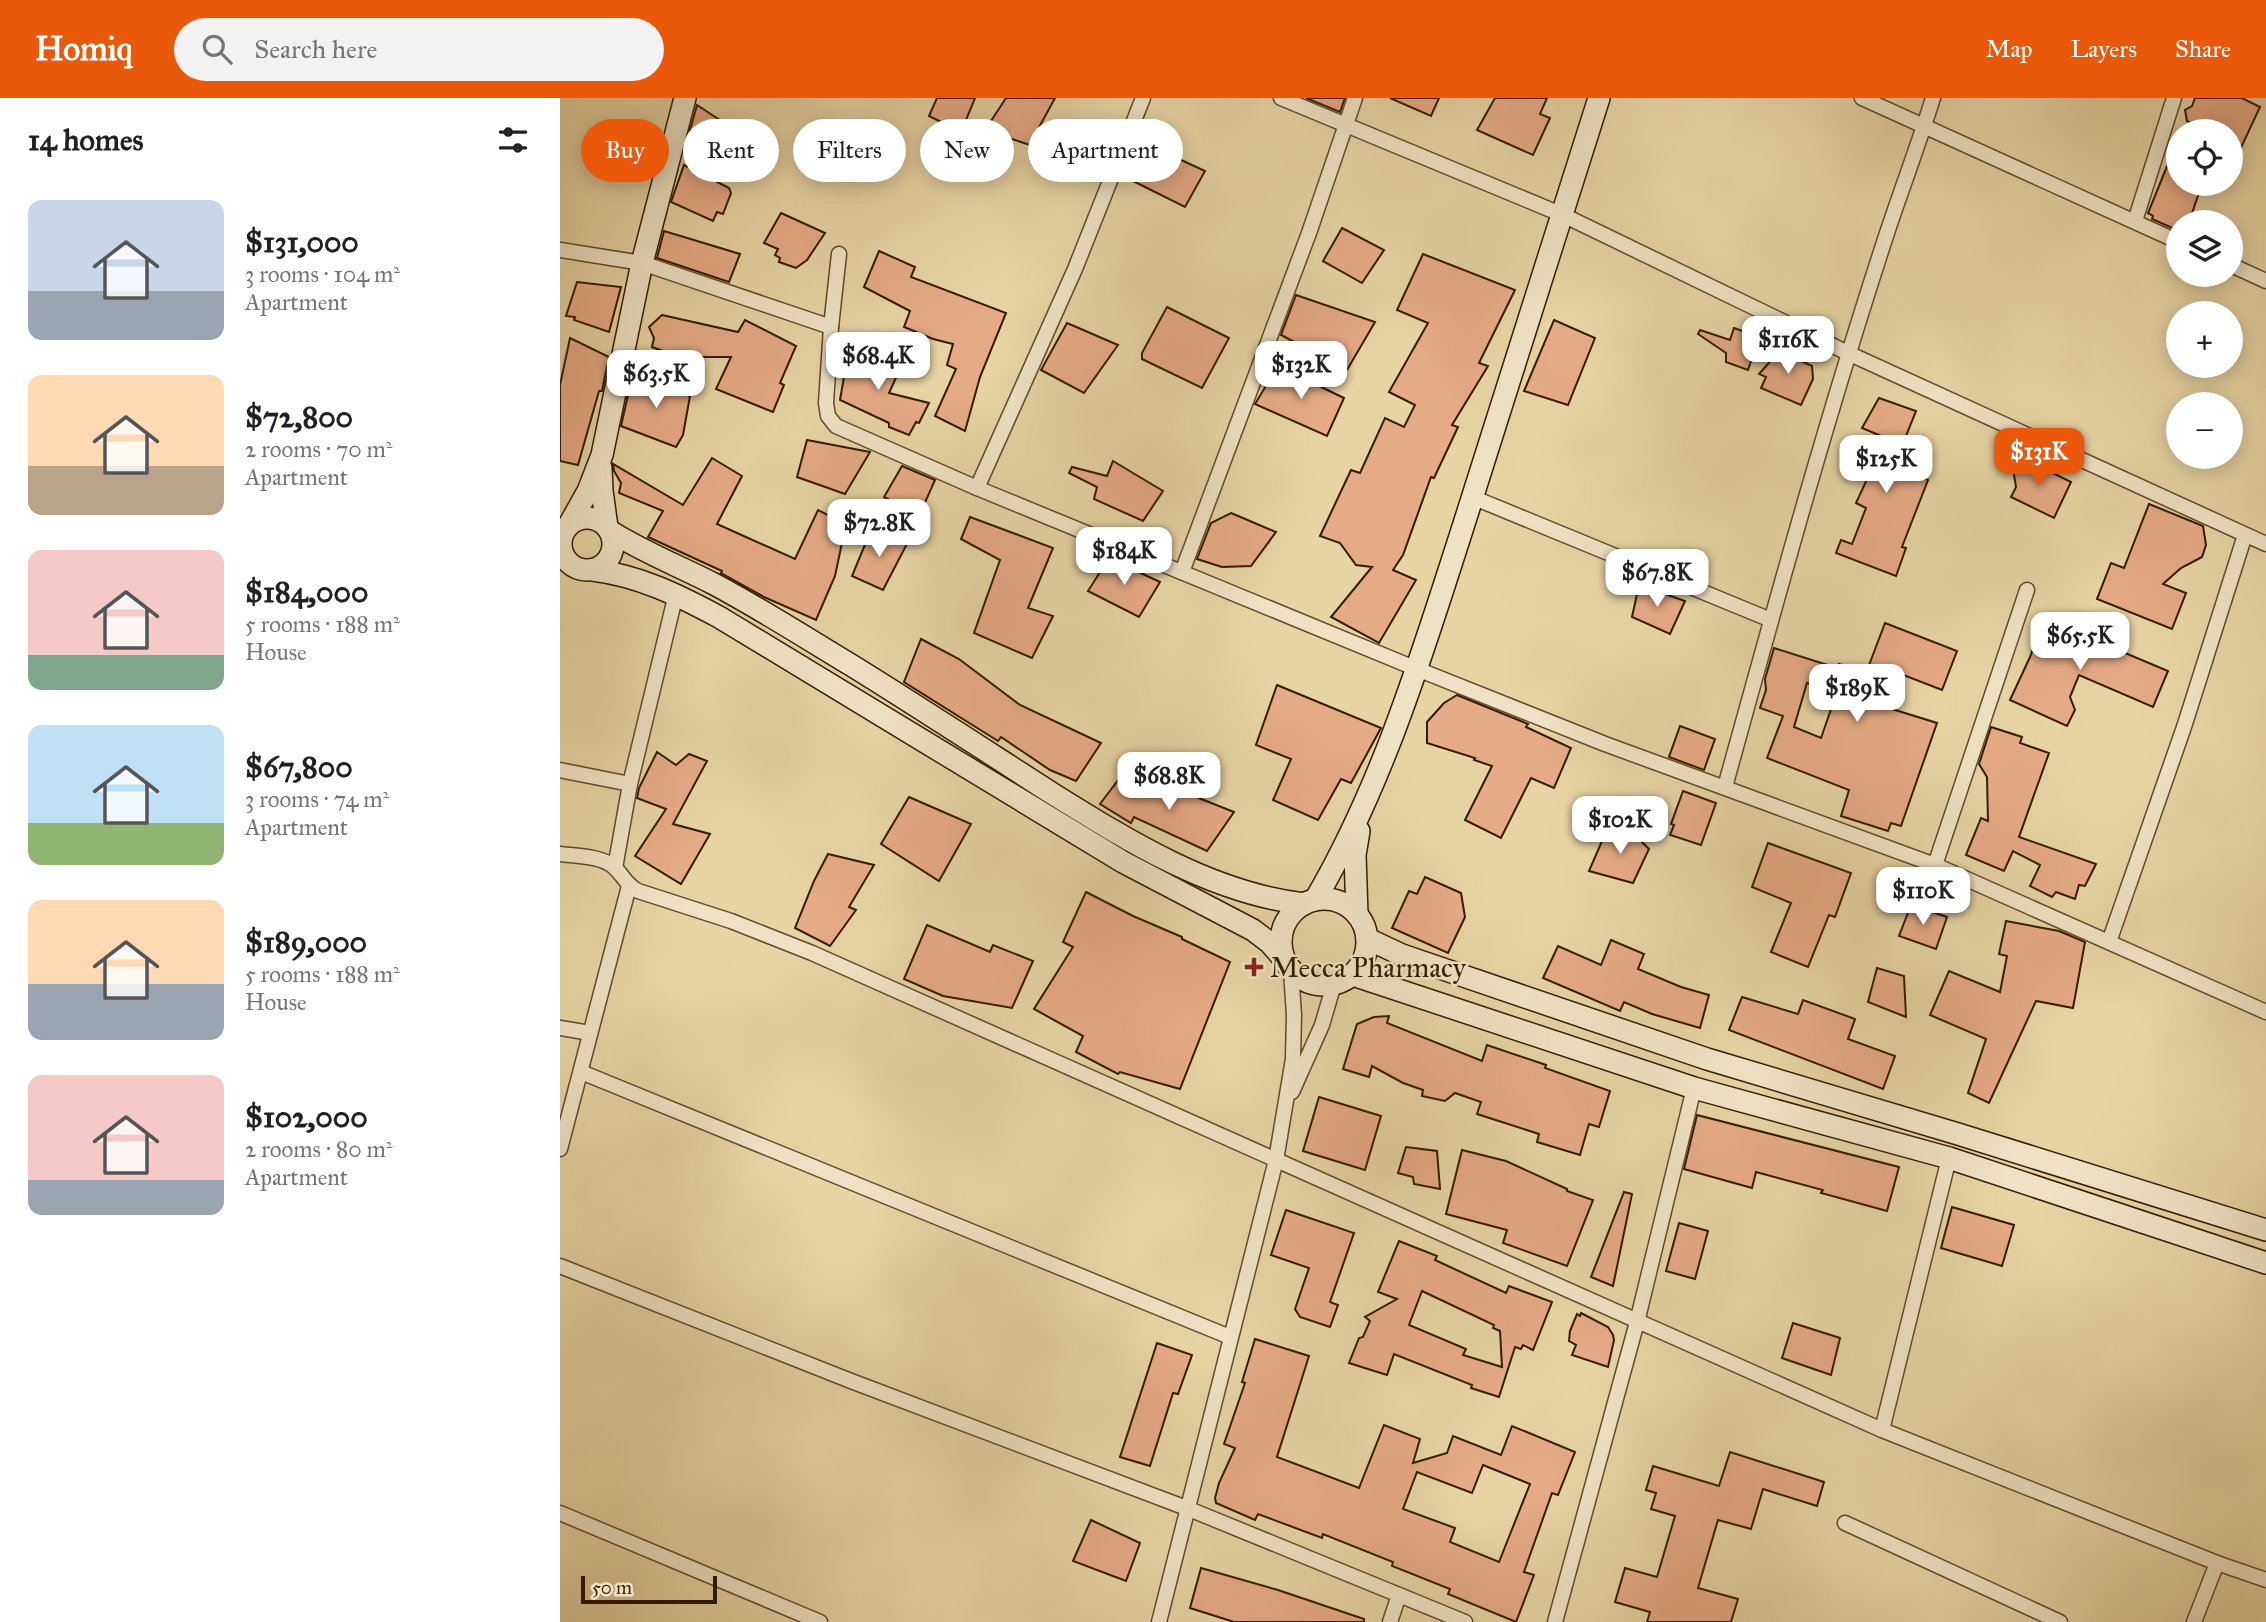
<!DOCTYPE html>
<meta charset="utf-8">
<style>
:root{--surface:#fff;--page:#f2f2f2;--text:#202124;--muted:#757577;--accent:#ea580c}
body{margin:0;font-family:"IM FELL Great Primer",serif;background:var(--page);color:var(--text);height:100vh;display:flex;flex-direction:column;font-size:26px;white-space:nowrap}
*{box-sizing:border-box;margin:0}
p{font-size:23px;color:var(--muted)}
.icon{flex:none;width:38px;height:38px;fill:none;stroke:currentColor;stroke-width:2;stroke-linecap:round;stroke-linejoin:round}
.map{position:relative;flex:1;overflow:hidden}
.details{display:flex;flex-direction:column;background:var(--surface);width:560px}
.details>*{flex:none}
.hud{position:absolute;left:21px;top:21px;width:665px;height:63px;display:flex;gap:14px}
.fabs{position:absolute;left:1606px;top:21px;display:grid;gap:14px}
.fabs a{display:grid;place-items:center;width:77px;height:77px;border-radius:50%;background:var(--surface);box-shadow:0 4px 18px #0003;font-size:35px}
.scale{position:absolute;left:21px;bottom:18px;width:136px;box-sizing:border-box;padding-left:7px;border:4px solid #351b01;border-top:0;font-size:19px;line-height:24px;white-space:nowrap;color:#351b01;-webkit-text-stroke:5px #efe2c4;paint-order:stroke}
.price{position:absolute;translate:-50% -60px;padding:0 16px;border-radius:14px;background:#fff;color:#222;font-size:23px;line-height:46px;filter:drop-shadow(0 2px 4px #0008)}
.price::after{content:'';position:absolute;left:50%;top:42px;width:21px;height:16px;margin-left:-10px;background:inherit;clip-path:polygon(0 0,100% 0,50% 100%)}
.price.selected{background:var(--accent);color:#fff}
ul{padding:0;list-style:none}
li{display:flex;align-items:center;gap:21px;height:175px;padding:0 28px}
li span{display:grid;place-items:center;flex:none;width:196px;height:140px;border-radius:14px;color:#555}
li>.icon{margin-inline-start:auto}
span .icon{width:84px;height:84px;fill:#fffc;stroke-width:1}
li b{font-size:30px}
h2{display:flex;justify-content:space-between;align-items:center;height:84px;padding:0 28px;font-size:30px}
.chip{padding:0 24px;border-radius:32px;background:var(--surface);box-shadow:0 4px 18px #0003;font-size:24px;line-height:63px}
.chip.selected{background:var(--accent);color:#fff}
header{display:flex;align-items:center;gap:42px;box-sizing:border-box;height:98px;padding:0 35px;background:var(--accent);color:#fff}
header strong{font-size:33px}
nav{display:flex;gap:38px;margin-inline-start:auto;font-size:24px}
.search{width:490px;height:63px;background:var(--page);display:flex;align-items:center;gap:18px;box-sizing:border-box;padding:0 24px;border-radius:38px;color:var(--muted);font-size:26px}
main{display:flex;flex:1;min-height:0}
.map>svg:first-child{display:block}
</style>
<header>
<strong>Homiq</strong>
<div class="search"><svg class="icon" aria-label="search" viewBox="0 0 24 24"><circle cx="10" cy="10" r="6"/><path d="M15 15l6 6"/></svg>Search here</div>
<nav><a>Map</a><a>Layers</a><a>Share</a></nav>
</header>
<main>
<section class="details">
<h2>14 homes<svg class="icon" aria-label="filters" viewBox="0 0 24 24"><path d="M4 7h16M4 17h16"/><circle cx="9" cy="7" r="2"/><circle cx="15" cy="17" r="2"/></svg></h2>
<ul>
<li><span style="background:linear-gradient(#c9d6e8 65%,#9aa5b1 0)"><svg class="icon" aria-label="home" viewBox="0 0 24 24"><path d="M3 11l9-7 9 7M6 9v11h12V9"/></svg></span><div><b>$131,000</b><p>3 rooms · 104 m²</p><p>Apartment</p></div></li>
<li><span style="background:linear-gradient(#ffd9b3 65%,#b9a48a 0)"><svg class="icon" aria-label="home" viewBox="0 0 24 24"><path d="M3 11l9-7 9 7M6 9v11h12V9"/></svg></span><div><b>$72,800</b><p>2 rooms · 70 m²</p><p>Apartment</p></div></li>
<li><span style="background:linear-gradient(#f6c9c9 75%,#7fa58c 0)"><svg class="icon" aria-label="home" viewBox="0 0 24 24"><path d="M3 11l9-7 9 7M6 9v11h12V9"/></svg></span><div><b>$184,000</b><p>5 rooms · 188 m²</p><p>House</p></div></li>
<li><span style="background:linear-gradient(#bfe0f5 70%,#8fb573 0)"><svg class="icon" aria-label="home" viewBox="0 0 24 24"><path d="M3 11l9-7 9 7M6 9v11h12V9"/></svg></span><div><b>$67,800</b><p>3 rooms · 74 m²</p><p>Apartment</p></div></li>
<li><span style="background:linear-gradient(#ffd9b3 60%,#9aa5b1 0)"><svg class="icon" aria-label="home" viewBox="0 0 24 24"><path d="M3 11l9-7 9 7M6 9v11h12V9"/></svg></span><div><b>$189,000</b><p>5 rooms · 188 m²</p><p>House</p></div></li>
<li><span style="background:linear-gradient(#f6c9c9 75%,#9aa5b1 0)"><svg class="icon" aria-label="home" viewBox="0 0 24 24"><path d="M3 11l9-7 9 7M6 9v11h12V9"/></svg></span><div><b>$102,000</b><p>2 rooms · 80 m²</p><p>Apartment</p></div></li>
</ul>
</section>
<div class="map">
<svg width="1706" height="1524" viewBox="0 0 1706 1524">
<rect width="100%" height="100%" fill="#e7d3a4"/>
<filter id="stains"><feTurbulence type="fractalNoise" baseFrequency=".00286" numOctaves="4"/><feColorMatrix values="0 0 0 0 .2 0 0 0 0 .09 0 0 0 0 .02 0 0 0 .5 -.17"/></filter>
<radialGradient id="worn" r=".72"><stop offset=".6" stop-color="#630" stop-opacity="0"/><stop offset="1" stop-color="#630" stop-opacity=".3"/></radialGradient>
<!-- building -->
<g fill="#e5aa86" stroke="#351b01" stroke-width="2" fill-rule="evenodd">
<polygon points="377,0 415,0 401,34 369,18"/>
<polygon points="446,0 495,0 476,35 473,48 437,36 431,23"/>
<polygon points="746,0 785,0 780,14"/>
<polygon points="830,0 879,0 871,18"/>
<polygon points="935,0 987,0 980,16 990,20 973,57 917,32"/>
<polygon points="1635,0 1682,0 1700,9 1671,71 1671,33 1647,33 1627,23 1625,12 1632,8"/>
<polygon points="137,7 175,32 180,24 215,41 201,74 127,43"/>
<polygon points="1618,41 1619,86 1642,86 1629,124 1619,124 1619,133 1592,121 1593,118 1588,115"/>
<polygon points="593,49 645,73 625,109 573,83"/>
<polygon points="124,67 169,90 171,95 163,116 157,114 153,123 111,104"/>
<polygon points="221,115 265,135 247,162 236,170 219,164 220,160 215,157 218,151 204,145"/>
<polygon points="782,130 824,152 802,185 763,163"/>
<polygon points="104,133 180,156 169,184 97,160"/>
<polygon points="319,153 355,169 351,179 446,215 420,279 405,333 375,318 396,271 387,267 393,246 373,241 344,229 350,213 304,189"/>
<polygon points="863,156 955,192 919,265 928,268 892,327 898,329 874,380 871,379 843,457 833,472 856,482 819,545 771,519 812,469 796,467 780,445 760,438 791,372 800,375 825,320 844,329 855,307 829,294 868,225 837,212"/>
<polygon points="17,184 61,189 49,234 14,222 15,219 6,218"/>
<polygon points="736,197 815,224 787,272 721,237"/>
<polygon points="607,209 669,240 642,290 582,261 582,255"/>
<polygon points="102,217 178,234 185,222 236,248 220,285 224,287 213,314 156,291 171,259 136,259 135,265 92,249 94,240 89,229"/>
<polygon points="994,222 1035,240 1008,307 964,293"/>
<polygon points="507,225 558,247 524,295 481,272"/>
<polygon points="1174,230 1199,239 1188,272 1166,264 1166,255 1138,236 1140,232 1170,242"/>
<polygon points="10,240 49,259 42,293 39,293 18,367 0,363 0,287"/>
<polygon points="285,247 339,273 329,295 369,305 359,325 356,324 349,337 329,329 329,325 280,302 285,273"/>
<polygon points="1223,249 1241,258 1239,262 1252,268 1253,281 1241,307 1201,290 1206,279 1199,276"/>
<polygon points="718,268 784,300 767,338 695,306"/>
<polygon points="80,274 130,298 123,337 116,349 61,328 68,297"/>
<polygon points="1319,300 1356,313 1334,368 1368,382 1342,449 1346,450 1336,478 1276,455 1281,442 1292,446 1306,410 1296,405 1326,340 1302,330"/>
<polygon points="247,342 310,354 285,396 237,379"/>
<polygon points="152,360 182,378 157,426 235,461 258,412 286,426 275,478 256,522 204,499 161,475 162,473 88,439 103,413 59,395 61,385 54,373 53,366 123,407"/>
<polygon points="1467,362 1511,384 1494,420 1451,399 1456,389 1453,370"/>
<polygon points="553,363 603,393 583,423 534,401 537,389 509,375 512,369 547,378"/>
<polygon points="342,368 375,382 359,418 324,399"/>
<polygon points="1589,406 1643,428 1646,447 1642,459 1621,470 1603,486 1626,495 1612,531 1537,501 1551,465 1564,470"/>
<polygon points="671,415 716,434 691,468 662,469 637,461 651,425"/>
<polygon points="410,419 493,450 468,510 493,518 472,560 414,535 440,462 401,441"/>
<polygon points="311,432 349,442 323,492 292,478"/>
<polygon points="549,460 600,484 579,519 528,493"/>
<polygon points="1079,487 1125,503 1110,536 1072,519"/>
<polygon points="1485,518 1535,539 1534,542 1608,573 1593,609 1519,577 1510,599 1515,612 1507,628 1450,602 1470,559"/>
<path d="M1325,525l72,28 -15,39 -54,-21 -12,35 61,19 -36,103 -10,-3 -3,8 -47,-15 8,-26 -82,-32 16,-42 -23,-8 6,-18 -1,-11 9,-31 63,20 2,-4 27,9zM1247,585l30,9 -16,46 -27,-11z"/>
<polygon points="361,541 399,561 460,607 541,645 516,683 490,672 441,639 438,643 344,584"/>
<polygon points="717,587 821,630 791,685 781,681 758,722 713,702 731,661 696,647"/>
<polygon points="897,597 968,626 966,629 1011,650 994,690 971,680 941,740 905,722 932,668 914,662 915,660 867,645 867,624 884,605"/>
<polygon points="1120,628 1155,641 1144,672 1109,659"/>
<polygon points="1431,629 1462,639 1460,645 1489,655 1459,739 1536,766 1525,788 1519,787 1515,801 1496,794 1492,799 1470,788 1480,767 1453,753 1444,773 1406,757 1421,720 1428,723 1427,679 1419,666"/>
<polygon points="97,654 116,667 129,656 147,663 113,726 150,736 121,786 75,758 106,711 77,700 79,690"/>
<polygon points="559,681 596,694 601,685 674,714 647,753 574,719 571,725 540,706"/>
<polygon points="1123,693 1156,705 1141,747 1110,737 1114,727 1111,726"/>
<polygon points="349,699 411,726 379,783 321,746"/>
<polygon points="1048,729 1077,739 1089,751 1073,785 1029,773"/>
<polygon points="1208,745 1291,775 1275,819 1269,817 1248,869 1211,854 1231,805 1192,789"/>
<polygon points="268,756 314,767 289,809 296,812 270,848 235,830 254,783"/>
<polygon points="865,779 901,795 905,819 888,855 832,830 849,793 857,796"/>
<polygon points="526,794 573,818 622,839 622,841 670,864 620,991 560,974 558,976 516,954 523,938 474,911 513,849 503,844"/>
<polygon points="1351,807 1387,819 1376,851 1339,838"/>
<polygon points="1446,823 1499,833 1525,844 1513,910 1476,903 1429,1005 1408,995 1426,941 1370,917 1389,873 1440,894 1447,858 1439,856"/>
<polygon points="367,827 430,854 433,847 473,863 452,910 383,898 344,881"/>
<polygon points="1051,842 1084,856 1078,871 1121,889 1149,897 1140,930 1092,916 1064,904 1060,913 983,880 998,848 1041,867"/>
<polygon points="1317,870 1344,878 1346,919 1308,904"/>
<polygon points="1182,899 1238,916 1243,902 1295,921 1288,941 1335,958 1323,991 1169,932"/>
<polygon points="829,918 827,925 922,963 927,947 986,967 985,970 1050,993 1039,1029 1029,1026 1020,1057 977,1044 979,1036 917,1016 921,1004 895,995 885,1003 862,998 863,992 843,985 812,968 809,979 783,971 797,926 814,919"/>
<polygon points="759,999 821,1018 805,1072 743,1053"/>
<polygon points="1137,1017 1339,1069 1327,1113 1261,1095 1263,1092 1196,1074 1192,1090 1124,1071"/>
<polygon points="846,1049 877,1053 880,1091 854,1086 853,1079 838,1075"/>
<polygon points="902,1052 946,1063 1007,1091 1007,1093 1033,1102 1007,1168 943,1145 947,1132 886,1116"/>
<polygon points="1064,1094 1072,1096 1053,1188 1031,1179"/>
<polygon points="1392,1109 1454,1127 1442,1168 1381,1150"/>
<polygon points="726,1112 794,1135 770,1204 778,1207 770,1229 740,1219 735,1211 749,1170 711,1157"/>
<polygon points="1119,1125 1148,1133 1135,1181 1106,1173"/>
<path d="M839,1143l38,15 -2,4 71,33 3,-7 43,16 -19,48 -10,-5 -2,4 -6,-2 -16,50 -28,-9 1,-3 -78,-31 -7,21 -38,-12 10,-25 4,-1 7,-16 -5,-4 32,-18 -19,-7zM862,1193l72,34 -1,3 7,3 2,36 -39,-12 3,-6 -57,-24z"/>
<polygon points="1021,1215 1048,1229 1053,1237 1054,1242 1048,1269 1012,1257 1016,1247 1009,1243 1010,1233 1017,1216 1020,1218"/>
<polygon points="1233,1225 1280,1240 1271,1277 1222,1260"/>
<path d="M695,1241l54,17 -32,101 82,31 25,-63 36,14 -7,24 34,-10 6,-17 48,19 11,-29 63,26 -17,43 -6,-2 -28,79 10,3 -18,47 -68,-28 2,-5 -58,-23 1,-4 -70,-28 -1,4 -64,-24 -3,6 -39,-17 -1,-5 4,-15 16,-35 -11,-4 21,-61 -3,-1zM923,1367l47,19 -31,78 -49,-20 5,-14 -52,-19 14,-37 55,21z"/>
<polygon points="597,1245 632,1257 618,1296 613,1295 590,1368 560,1359"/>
<polygon points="1170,1354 1264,1384 1257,1408 1203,1391 1191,1431 1158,1422 1138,1490 1178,1501 1171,1524 1087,1524 1090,1514 1055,1504 1065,1470 1097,1479 1115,1418 1091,1411 1096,1395 1086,1392 1093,1368 1159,1388"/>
<polygon points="531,1422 580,1445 566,1483 513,1463"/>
<polygon points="641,1470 718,1492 804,1521 804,1524 674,1524 630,1510"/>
</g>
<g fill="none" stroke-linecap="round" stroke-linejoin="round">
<!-- street casing -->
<g stroke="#62492a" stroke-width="17">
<g id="street">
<polyline points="721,0 1003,117 1290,256 1706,446"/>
<polyline points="1302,0 1619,144"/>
<polyline points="1575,123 1614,0"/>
<polyline points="0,152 82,165 271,229"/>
<polyline points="279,156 271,229 266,305 268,318 276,328 417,390 857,571 1045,646 1375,767 1706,914"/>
<polyline points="1671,167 1706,183"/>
<polyline points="417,390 515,171 583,0"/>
<polyline points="912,399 1211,522"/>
<polyline points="622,474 749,135 795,0"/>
<polyline points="0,672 70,686"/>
<path d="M1165,689c51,-185 102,-371 162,-554 15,-45 32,-90 46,-135"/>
<path d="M0,756c16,2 42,2 54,13 10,9 11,17 24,24l93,30 81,32 1070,477 335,133 49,17"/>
<polyline points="1375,767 1467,492"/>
<polyline points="55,770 70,686 116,496"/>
<polyline points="1549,844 1624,629 1685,437"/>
<polyline points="0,930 30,935"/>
<polyline points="21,974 670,1239"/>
<polyline points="732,994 762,927 774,886"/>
<polyline points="0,1051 69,788"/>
<polyline points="0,1168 291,1283 629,1411 905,1524"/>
<polyline points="1322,1332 1389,1060"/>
<polyline points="0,1415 260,1524"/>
<polyline points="1285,1425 1500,1524"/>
<polyline points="599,1524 716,1062 733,961 734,917 731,873"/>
<polyline points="830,1524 839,1497"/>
<polyline points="995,1524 1077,1224 1134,990"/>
<polyline points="1634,1524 1657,1465"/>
</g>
</g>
<!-- secondary casing -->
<g stroke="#351b01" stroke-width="24">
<g id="secondary">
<polyline points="41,370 42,393 47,429"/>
<circle cx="27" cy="446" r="26"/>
<polyline points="9,427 28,393 42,357 82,165 125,0"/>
<path d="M50,433c33,21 69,35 104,53 47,25 92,54 137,81 68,42 135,86 202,129 77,48 159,99 251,110"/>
<path d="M33,472c47,6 85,25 126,47l404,245 130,68 17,13 14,16"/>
<circle cx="764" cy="844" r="43"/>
<path d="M755,802c68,-116 107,-246 148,-373 46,-143 91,-286 136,-429"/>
<polyline points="797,816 795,757 799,733"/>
<polyline points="808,841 842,857 1147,961 1398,1036 1706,1132"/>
<polyline points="793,877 1134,990 1389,1060 1706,1165"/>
</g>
</g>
<!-- street -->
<use href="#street" stroke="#efe2c4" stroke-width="14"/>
<!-- secondary -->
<use href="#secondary" stroke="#efe2c4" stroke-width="21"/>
</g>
<!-- markers -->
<path fill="#8f2418" stroke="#efe2c4" stroke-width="2.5" d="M690.5 858.5h7v7h7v7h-7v7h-7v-7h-7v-7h7z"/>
<g text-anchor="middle" stroke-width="5" stroke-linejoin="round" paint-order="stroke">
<!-- poi labels -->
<g font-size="28" fill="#351b01" stroke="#efe2c4" text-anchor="start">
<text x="710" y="879">Mecca Pharmacy</text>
</g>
</g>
<rect width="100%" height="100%" filter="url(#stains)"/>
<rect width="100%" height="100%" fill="url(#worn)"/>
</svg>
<div class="fabs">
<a><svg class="icon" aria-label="locate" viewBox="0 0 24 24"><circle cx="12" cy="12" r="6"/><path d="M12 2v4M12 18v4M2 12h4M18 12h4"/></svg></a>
<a><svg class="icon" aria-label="layers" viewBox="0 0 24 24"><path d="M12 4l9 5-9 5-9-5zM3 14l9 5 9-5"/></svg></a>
<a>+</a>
<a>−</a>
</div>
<div class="scale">50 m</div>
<b class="price" style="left:1228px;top:278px">$116K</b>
<b class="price" style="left:318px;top:294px">$68.4K</b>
<b class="price" style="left:741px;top:303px">$132K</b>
<b class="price" style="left:96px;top:312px">$63.5K</b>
<b class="price selected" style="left:1479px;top:390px">$131K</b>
<b class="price" style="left:1326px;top:397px">$125K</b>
<b class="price" style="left:319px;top:461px">$72.8K</b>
<b class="price" style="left:564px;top:489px">$184K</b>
<b class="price" style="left:1097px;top:511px">$67.8K</b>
<b class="price" style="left:1520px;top:574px">$65.5K</b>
<b class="price" style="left:1297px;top:626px">$189K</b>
<b class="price" style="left:609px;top:714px">$68.8K</b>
<b class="price" style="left:1060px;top:758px">$102K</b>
<b class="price" style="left:1363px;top:829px">$110K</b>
<div class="hud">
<a class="chip selected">Buy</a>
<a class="chip">Rent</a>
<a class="chip">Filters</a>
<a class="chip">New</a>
<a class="chip">Apartment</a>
</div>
</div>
</main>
